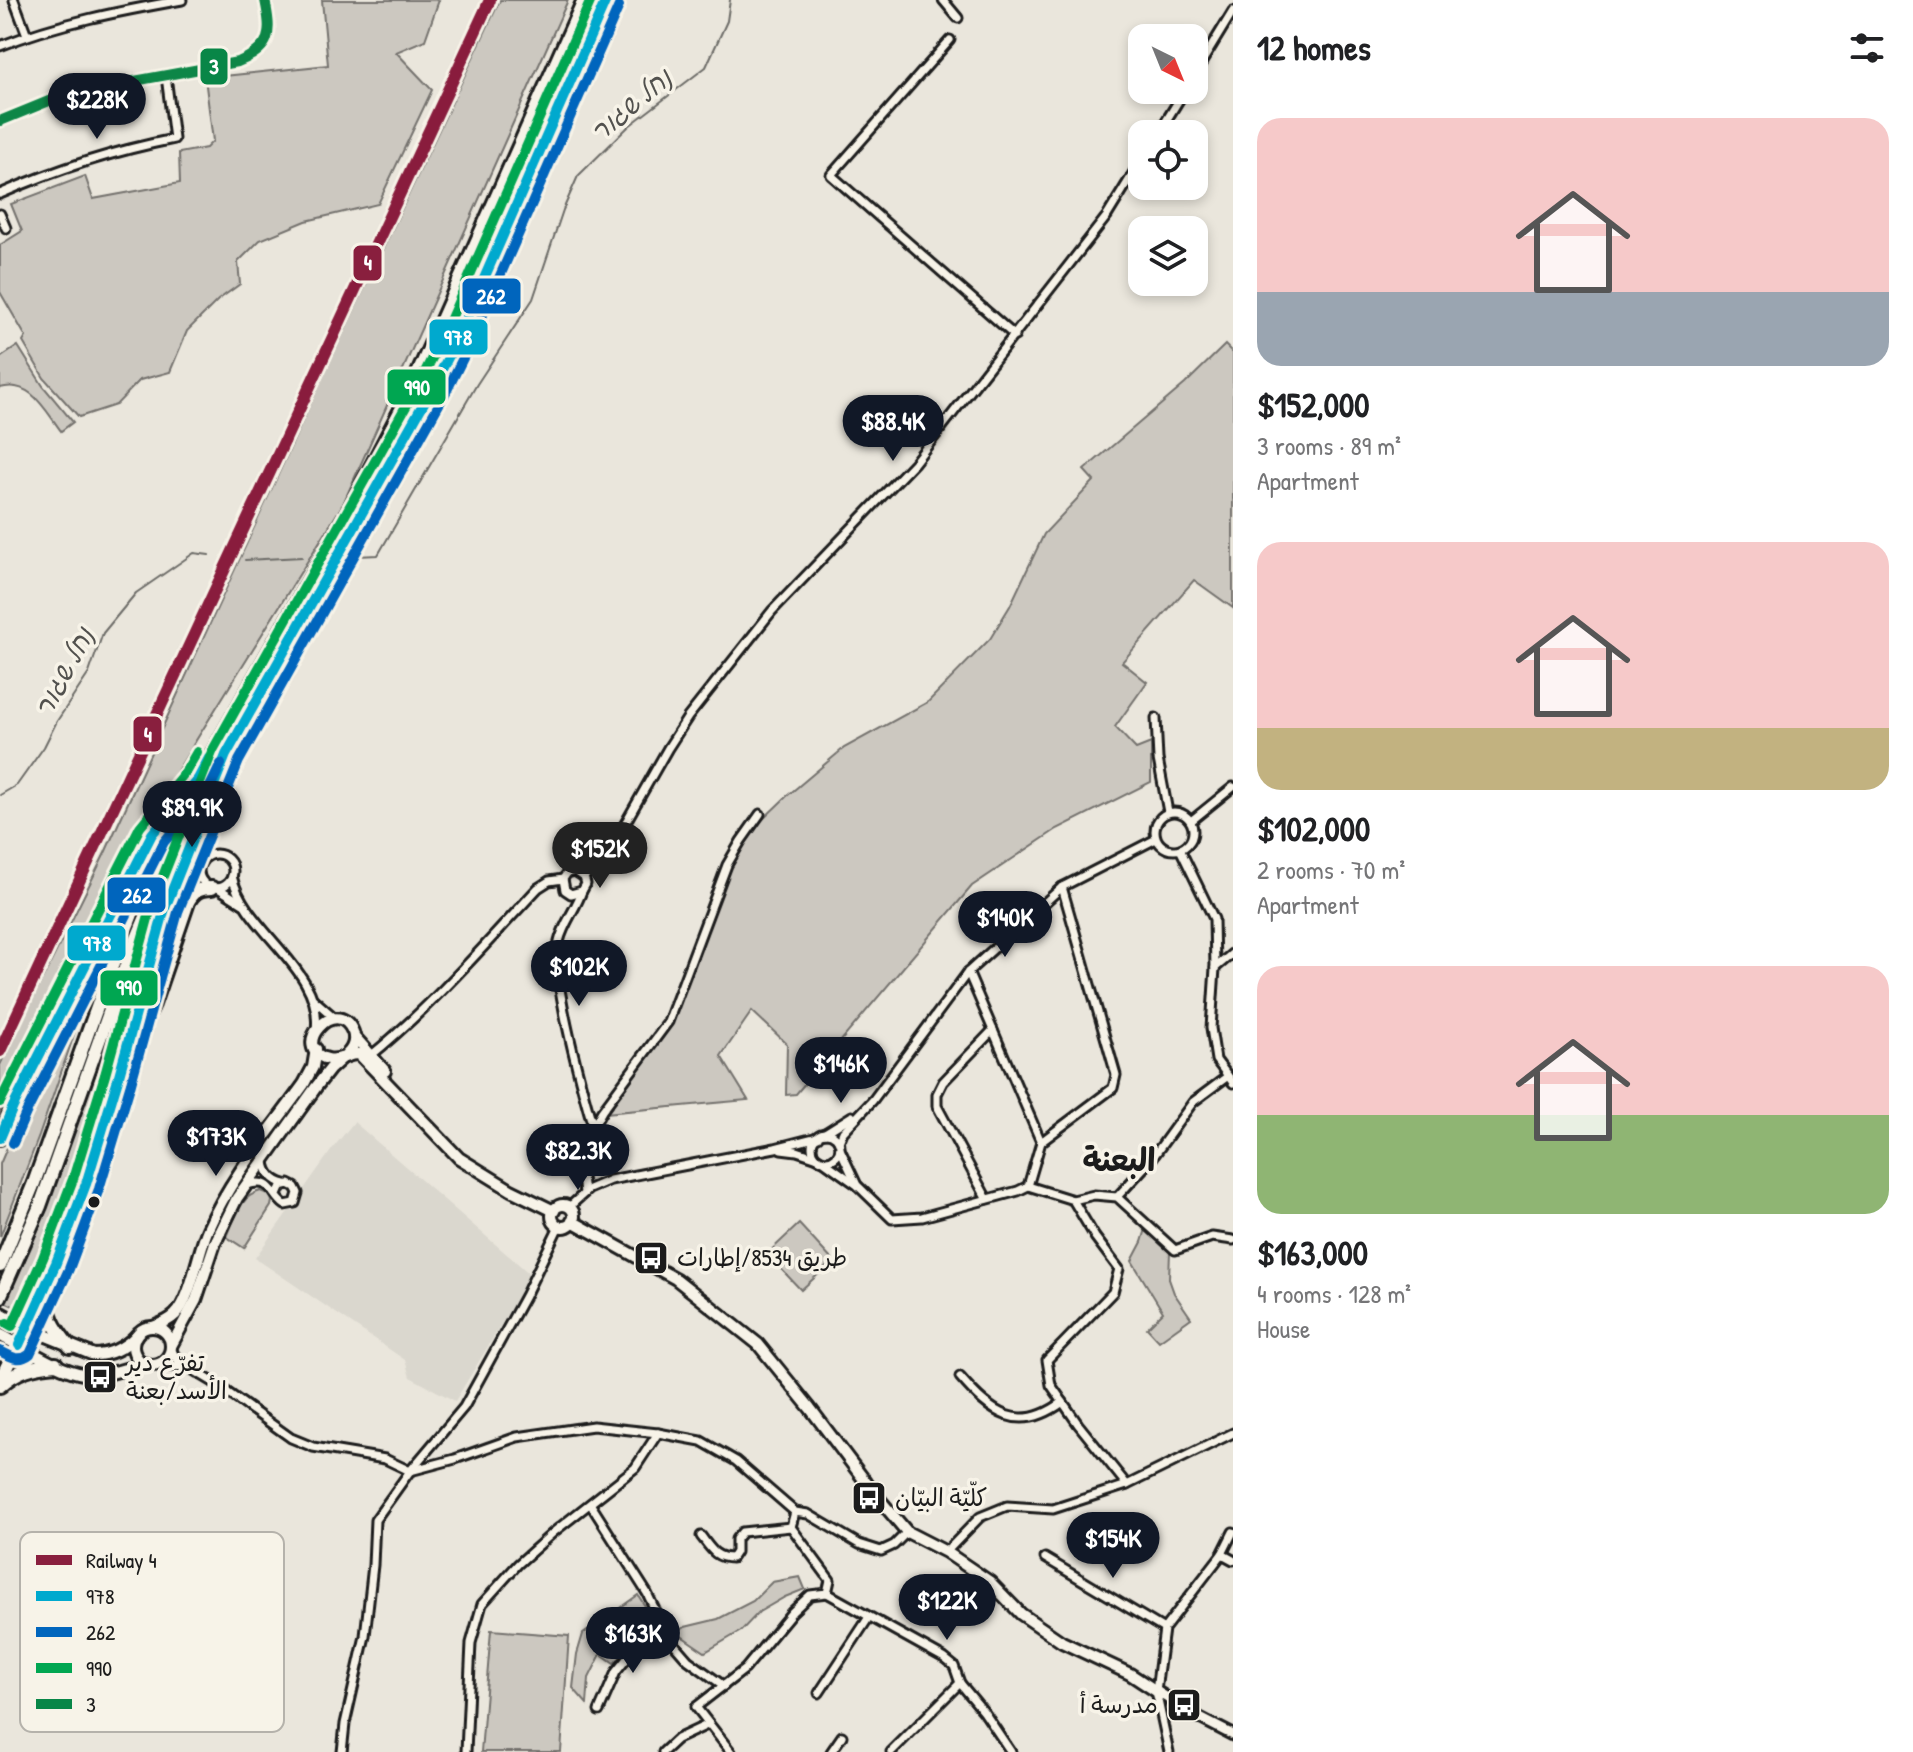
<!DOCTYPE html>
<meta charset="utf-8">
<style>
:root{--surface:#fff;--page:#f2f2f2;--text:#202124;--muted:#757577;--accent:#111827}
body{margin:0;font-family:"Patrick Hand","Playpen Sans Arabic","Playpen Sans Hebrew",sans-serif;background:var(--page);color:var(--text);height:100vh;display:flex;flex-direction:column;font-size:30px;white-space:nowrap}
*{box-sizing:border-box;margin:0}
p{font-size:26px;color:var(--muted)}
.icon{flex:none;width:44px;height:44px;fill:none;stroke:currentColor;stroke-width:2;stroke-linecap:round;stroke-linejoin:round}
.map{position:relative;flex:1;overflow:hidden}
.drawer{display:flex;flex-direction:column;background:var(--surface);width:680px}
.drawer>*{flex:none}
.needle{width:52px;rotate:137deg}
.tools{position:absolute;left:1128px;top:24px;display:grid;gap:16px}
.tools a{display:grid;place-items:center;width:80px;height:80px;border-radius:16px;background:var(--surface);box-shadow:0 4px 12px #0003;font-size:40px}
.price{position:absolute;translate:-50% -68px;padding:0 18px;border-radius:28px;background:var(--accent);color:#fff;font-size:26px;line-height:52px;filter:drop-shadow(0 2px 4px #0008)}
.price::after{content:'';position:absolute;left:50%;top:48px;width:24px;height:18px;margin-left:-12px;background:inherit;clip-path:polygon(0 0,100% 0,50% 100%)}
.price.selected{background:#222;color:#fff}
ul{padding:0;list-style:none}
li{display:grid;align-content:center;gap:16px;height:424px;padding:0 24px}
li span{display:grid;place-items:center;height:248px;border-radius:24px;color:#555}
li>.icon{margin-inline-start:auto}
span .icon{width:144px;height:144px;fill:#fffc;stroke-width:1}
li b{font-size:34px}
h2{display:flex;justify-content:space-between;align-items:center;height:96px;padding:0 24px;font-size:34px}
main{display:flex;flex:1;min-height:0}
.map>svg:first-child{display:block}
</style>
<main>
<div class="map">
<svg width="1233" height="1752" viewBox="0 0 1233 1752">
<rect width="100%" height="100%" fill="#eae6dc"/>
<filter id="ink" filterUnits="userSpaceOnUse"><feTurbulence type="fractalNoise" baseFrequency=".0125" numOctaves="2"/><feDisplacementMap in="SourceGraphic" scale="16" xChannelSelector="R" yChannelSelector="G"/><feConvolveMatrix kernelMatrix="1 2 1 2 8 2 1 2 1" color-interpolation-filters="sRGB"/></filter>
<g filter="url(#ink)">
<!-- built -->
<polygon fill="#dad7ce" points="354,1122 531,1275 455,1401 410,1377 405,1360 255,1258 333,1148"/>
<!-- green -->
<g fill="#ccc8c0" stroke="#74726e" stroke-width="2">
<polygon points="322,0 439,0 425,40 396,52 432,90 378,204 306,221 260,240 238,262 240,284 218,300 187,331 170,372 140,380 116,405 79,417 44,378 23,342 26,337 0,292 0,245 22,231 11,204 85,176 93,199 180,183 179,153 206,148 213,141 205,78 328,65"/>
<polygon points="500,0 568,0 343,504 167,787 144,829 72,980 0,1114 0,1065 105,853 321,381"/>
<polygon points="1225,345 1233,353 1233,608 1194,580 1122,662 1147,682 1115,727 1136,749 1151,743 1151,782 1057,829 972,886 796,1094 786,1095 787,1044 752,1011 721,1056 748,1100 605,1113 671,1013 730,865 758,824 787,796 844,748 928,702 990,639 1010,606 1044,534 1094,481 1084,470 1185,384"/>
<path d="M18,346l25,40 30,36 -12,9c-16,-21 -30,-52 -61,-43v-30z"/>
<path d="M120,988l11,2c-33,108 -67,216 -114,318l-12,-6 26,-55 72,-201z"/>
<polygon points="64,1027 75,1032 39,1136 0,1237 0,1164 30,1094"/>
<path d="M261,1191l8,3 3,7 -1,5 -27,42 -17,-11c8,-18 12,-41 34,-46z"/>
<polygon points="799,1224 833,1261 801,1290 767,1254"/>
<polygon points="1146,1229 1170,1251 1169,1279 1174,1293 1191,1318 1159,1341 1147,1328 1163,1312 1132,1261 1142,1242"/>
<polygon points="800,1577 805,1589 785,1597 759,1612 741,1631 705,1652 677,1633 685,1627 718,1619 753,1601 772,1582"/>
<polygon points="638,1595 658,1627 646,1634 614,1663 601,1654 589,1678 587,1704 573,1688 577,1654 583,1634"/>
<polygon points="491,1630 569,1636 561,1752 481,1752"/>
</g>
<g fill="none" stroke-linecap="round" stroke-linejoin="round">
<!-- stream -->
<g stroke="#6d6c68" stroke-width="2">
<polyline points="357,556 378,555 477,384 533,299 563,210 578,176 629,126 706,67 727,21 730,0"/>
<polyline points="245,560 302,557"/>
<polyline points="0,795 17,785 44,747 57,721 89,673 103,633 136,593 194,553 209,555"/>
</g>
<!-- minor casing -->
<g stroke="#1c1c1c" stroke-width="13">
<g id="minor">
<polyline points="14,0 27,35"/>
<polyline points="943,0 958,18"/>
<polyline points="950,40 831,175 1015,336"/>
<path d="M0,46c58,-23 121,-35 182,-46"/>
<polyline points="1194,75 1233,11"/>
<path d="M0,121l49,-20 47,-13 142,-26c36,-13 34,-28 27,-62"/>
<polyline points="1158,134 1185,90"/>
<path d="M0,194c57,-25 113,-43 174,-55l-8,-63"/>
<polyline points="0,214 6,228"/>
<polyline points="1156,718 1158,759 1168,812"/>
<circle cx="1174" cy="831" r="19"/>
<polyline points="1191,821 1233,787"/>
<polyline points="1180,849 1214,919 1215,968 1211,1028 1216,1060 1228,1076"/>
<circle cx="216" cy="871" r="17"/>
<path d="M232,876c12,55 92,93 84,154"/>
<polyline points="584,877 597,865 619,834 668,748 688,717 772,611 914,463 1107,216 1142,159"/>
<polyline points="218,888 243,904"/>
<path d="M582,891c-6,18 -19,33 -23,51 -5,23 1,47 5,69 8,40 18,78 29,116"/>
<polyline points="1215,968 1233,953"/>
<polyline points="968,972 1041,1142"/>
<polyline points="313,999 336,1019"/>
<path d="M368,1058c62,-50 116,-112 170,-170l11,-7 14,-2 4,-6 8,-2 9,6 2,7 -4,7 -11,3 -6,-4 -2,-11"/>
<polyline points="825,1133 852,1116"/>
<circle cx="826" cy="1147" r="14"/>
<polyline points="839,1142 843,1132 873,1100 968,972 1062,887 1156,839"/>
<polyline points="781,1149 797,1151 818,1158"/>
<polyline points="840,1149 856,1183"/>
<polyline points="822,1160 857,1185 892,1219 922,1217 1018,1191 1028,1186 1073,1200 1095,1237 1119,1269 1113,1292 1047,1360 1051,1385 1078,1424 1127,1485"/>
<path d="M265,1161c1,12 8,20 20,23"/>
<path d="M247,1185c26,-8 24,10 38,20l10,-2 3,-10 -3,-6 -6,-3 -8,2 -4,9"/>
<polyline points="1028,1186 1041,1142 1113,1088 1116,1075 1062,887"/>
<polyline points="584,1193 582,1177 588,1136 602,1111 668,1022 727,865 741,841 760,814"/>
<polyline points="1117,1197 1151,1160 1193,1102 1228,1076 1233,1083"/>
<polyline points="987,1199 937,1106 937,1094 943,1082 993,1030"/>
<polyline points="1073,1200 1094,1195 1117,1197 1175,1250 1212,1237 1233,1240"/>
<polyline points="569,1207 589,1189 610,1180 775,1148 818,1137"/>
<polyline points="171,1349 178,1361 213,1382 291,1438 313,1447 385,1459 410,1471 464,1407 525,1296 559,1226"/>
<polyline points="157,1365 183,1367"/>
<path d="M960,1377c31,36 58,58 103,25"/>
<polyline points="591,1505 647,1593 668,1637 688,1660 724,1686"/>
<path d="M701,1536c10,13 14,22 31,22l4,-6v-13l6,-7 49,-5"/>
<polyline points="946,1552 980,1517 1007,1506 1053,1509 1127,1485 1233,1433"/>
<polyline points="1222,1554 1233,1560"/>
<polyline points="1045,1558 1164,1629"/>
<polyline points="827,1593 944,1658 954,1666 960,1683 984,1712 1011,1752"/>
<polyline points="819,1693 869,1617"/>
<polyline points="599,1711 616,1672 637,1646 668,1637"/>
<polyline points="342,1752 345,1724 365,1636 373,1565 375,1520 410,1471 455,1459 517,1437 593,1426 658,1433 701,1441 736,1461 795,1512"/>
<polyline points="466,1752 471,1643 482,1604 518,1564 555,1531 635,1468 658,1433"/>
<polyline points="663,1752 677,1739 709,1724"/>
<polyline points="731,1752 696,1707 745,1669 792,1612 810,1595 827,1593 830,1580 791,1527 795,1512 808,1514 859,1544 881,1551 894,1545 907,1532"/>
<polyline points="831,1752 842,1736"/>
<polyline points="891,1752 960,1683"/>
<polyline points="1169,1752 1156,1691 1164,1629 1222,1554 1233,1532"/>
</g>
</g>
<!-- tertiary casing -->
<g stroke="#1c1c1c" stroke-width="15">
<polyline id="tertiary" points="1156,1691 1200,1718 1233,1735"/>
</g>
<!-- secondary casing -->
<g stroke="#1c1c1c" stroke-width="16">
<g id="secondary">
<polyline points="354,1036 385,1071"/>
<path d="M346,1055c7,-6 10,-14 7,-23 -16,-39 -66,17 -25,27 12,3 20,-6 31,-5l100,104 52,32 43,21"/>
<circle cx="563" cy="1216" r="11"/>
<polyline points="572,1221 676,1279 758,1344 810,1408 874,1493 907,1532 946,1552 990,1582 1021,1614 1062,1642 1130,1674 1156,1691"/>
<circle cx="152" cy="1346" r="19"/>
<path d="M153,1327c8,-3 16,-6 22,-12 16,-15 23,-64 33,-86 23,-53 63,-99 96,-145l9,-17 3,-18"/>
<path d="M27,1328l67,27c17,0 30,-7 42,-19"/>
<path d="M19,1345c23,13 54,33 82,30 14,-2 29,-8 43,-11"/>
<polyline points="171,1346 196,1300 215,1243 237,1198 316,1087 330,1069 342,1058"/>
</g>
</g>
<!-- primary casing -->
<g stroke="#1c1c1c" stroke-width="17">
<g id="primary">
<polyline points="0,1313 27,1328"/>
<polyline points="0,1335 19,1345"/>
</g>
</g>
<!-- trunk casing -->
<g stroke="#1c1c1c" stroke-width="18">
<g id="trunk">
<path d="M132,1051l21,-47 35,-102c6,-11 12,-14 24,-14"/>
<polyline points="0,1138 13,1107 62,1013 135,865 152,834 181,800"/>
<polyline points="0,1266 34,1183 114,960 147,876 198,779 351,506 408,396 584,0"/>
<path d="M49,1289c-5,25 6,40 21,58"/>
<polyline points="0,1297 40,1206 129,957 169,862 226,755 435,383 458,338 606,0"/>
<polyline points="0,1380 32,1316 78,1204 118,1079 165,908 205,806"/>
<path d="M0,1386c17,-16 33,-20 56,-22"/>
</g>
</g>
<!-- minor -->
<use href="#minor" stroke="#f7f3e8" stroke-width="7"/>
<!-- tertiary -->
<use href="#tertiary" stroke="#f7f3e8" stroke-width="9"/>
<!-- secondary -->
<use href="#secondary" stroke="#f7f3e8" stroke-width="10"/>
<!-- primary -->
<use href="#primary" stroke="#f7f3e8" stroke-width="11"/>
<!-- trunk -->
<use href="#trunk" stroke="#f7f3e8" stroke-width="12"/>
<!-- bus-1 casing -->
<g stroke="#f7f3e8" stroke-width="16">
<g id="bus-1">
<polyline points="0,1138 13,1107 152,834 198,779 209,758"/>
<polyline points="19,1345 56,1263 86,1184 118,1079 165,908 226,755 435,383 458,338 606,0"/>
</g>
</g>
<!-- bus-2 casing -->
<g stroke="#f7f3e8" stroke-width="16">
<g id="bus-2">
<polyline points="13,1143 26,1113 164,842 210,787 221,764"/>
<path d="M0,1351c10,5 19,12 30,3l39,-85 30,-80 32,-106 47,-171 61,-151 208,-371 23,-46 149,-338"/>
</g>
</g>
<!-- bus-3 casing -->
<g stroke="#f7f3e8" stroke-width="16">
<g id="bus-3">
<polyline points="0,1102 140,827 186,771 197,752"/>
<polyline points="7,1323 12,1326 43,1258 73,1179 105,1075 152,904 213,750 423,376 445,332 591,0"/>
</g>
</g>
<!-- bus-4 casing -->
<g stroke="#f7f3e8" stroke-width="16">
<path id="bus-4" d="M0,121l49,-20 47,-13 142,-26c34,-14 34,-28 27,-62"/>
</g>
<!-- bus-1 -->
<use href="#bus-1" stroke="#00a9ce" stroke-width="10"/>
<!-- bus-2 -->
<use href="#bus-2" stroke="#0065bd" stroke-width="10"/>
<!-- bus-3 -->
<use href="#bus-3" stroke="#00a651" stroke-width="10"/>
<!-- bus-4 -->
<use href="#bus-4" stroke="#088647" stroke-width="10"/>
<!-- rail-1 casing -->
<g stroke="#f7f3e8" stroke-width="18">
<polyline id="rail-1" points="0,1051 490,0"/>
</g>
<!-- rail-1 -->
<use href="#rail-1" stroke="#891f3e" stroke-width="12"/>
</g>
</g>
<!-- icons -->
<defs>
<g id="bus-square" transform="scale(1.8)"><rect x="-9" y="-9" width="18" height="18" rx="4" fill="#1c1c1c" stroke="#f7f3e8"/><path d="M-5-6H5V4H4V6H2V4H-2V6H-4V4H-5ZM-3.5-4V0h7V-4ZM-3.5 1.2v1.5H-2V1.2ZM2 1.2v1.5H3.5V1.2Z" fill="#fff"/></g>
</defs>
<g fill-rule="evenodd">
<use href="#bus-square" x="651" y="1258"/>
<use href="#bus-square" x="100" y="1377"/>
<use href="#bus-square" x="869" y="1498"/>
<use href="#bus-square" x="1184" y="1705"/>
</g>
<!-- markers -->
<circle fill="#1c1c1c" stroke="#f7f3e8" stroke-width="3" cx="94" cy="1202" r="7"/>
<g text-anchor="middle" stroke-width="7" stroke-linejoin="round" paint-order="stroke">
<!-- poi labels -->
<g font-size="24" fill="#1c1c1c" stroke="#f7f3e8" text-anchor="start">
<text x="677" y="1266">طريق 8534/إطارات</text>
<text x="126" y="1371">تفرّع دير<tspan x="126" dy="28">الأسد/بعنة</tspan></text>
<text x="895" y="1506">كلّيّة البيّان</text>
<text x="1158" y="1713" text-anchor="end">مدرسة أ</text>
</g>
<!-- water labels -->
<g font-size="26" font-style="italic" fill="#52514e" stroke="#f7f3e8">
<text transform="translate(631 105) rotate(-40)" y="9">נחל שגור</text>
<text transform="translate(64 672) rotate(-62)" y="9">נחל שגור</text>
</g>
<!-- district labels -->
<g font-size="32" font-weight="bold" fill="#1c1c1c" stroke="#f7f3e8">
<text x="1119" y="1171">البعنة</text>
</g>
</g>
<!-- legend -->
<rect x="20" y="1532" width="264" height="200" rx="12" fill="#f7f3e8" stroke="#b5b2ab" stroke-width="2"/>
<rect x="36" y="1555" width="36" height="10" fill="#891f3e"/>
<rect x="36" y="1591" width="36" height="10" fill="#00a9ce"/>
<rect x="36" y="1627" width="36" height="10" fill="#0065bd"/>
<rect x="36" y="1663" width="36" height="10" fill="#00a651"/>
<rect x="36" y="1699" width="36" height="10" fill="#088647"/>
<g font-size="22" fill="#1c1c1c">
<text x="86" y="1568">Railway 4</text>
<text x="86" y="1604">978</text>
<text x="86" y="1640">262</text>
<text x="86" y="1676">990</text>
<text x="86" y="1712">3</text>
</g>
<g stroke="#f7f3e8" stroke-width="3">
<rect x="199" y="47" width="30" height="39" rx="8" fill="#088647"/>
<rect x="352" y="244" width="31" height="38" rx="8" fill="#891f3e"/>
<rect x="461" y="277" width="61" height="38" rx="8" fill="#0065bd"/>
<rect x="428" y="318" width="61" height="38" rx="8" fill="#00a9ce"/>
<rect x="386" y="368" width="61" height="38" rx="8" fill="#00a651"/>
<rect x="132" y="715" width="31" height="38" rx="8" fill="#891f3e"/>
<rect x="106" y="876" width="61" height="38" rx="8" fill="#0065bd"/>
<rect x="66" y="924" width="61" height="38" rx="8" fill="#00a9ce"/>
<rect x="99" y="969" width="60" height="38" rx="8" fill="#00a651"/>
</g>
<g font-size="22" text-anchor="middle" font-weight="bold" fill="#fff">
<text x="214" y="74">3</text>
<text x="368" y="270">4</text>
<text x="491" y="304">262</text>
<text x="458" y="345">978</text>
<text x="417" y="395">990</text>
<text x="148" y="742">4</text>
<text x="137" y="903">262</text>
<text x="97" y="951">978</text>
<text x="129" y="995">990</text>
</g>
</svg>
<div class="tools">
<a><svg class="needle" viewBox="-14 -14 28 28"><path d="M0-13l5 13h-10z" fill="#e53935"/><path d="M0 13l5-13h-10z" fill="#757577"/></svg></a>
<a><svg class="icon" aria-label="locate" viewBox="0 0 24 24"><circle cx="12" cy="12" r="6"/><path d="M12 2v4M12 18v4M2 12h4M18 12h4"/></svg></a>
<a><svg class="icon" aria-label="layers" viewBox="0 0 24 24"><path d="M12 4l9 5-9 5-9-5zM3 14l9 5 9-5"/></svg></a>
</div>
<b class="price" style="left:97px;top:141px">$228K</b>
<b class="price" style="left:893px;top:463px">$88.4K</b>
<b class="price" style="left:192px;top:849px">$89.9K</b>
<b class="price selected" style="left:600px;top:890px">$152K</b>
<b class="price" style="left:1005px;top:959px">$140K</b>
<b class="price" style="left:579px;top:1008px">$102K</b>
<b class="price" style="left:841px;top:1105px">$146K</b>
<b class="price" style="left:216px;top:1178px">$173K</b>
<b class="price" style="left:578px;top:1192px">$82.3K</b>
<b class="price" style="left:1113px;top:1580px">$154K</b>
<b class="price" style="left:947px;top:1642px">$122K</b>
<b class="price" style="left:633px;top:1675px">$163K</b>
</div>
<section class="drawer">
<h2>12 homes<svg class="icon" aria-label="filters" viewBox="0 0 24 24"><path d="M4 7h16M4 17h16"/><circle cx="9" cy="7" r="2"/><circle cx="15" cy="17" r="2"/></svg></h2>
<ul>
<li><span style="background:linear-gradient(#f6c9c9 70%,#9aa5b1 0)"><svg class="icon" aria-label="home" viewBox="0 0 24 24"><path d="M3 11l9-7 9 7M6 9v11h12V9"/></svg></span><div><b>$152,000</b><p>3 rooms · 89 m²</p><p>Apartment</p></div></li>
<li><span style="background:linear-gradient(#f6c9c9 75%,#c2b280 0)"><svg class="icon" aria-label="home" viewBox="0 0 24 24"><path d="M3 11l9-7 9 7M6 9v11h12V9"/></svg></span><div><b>$102,000</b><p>2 rooms · 70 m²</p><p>Apartment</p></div></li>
<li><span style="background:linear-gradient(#f6c9c9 60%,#8fb573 0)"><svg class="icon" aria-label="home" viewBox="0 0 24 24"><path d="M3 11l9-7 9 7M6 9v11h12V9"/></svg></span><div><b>$163,000</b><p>4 rooms · 128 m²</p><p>House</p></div></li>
</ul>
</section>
</main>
